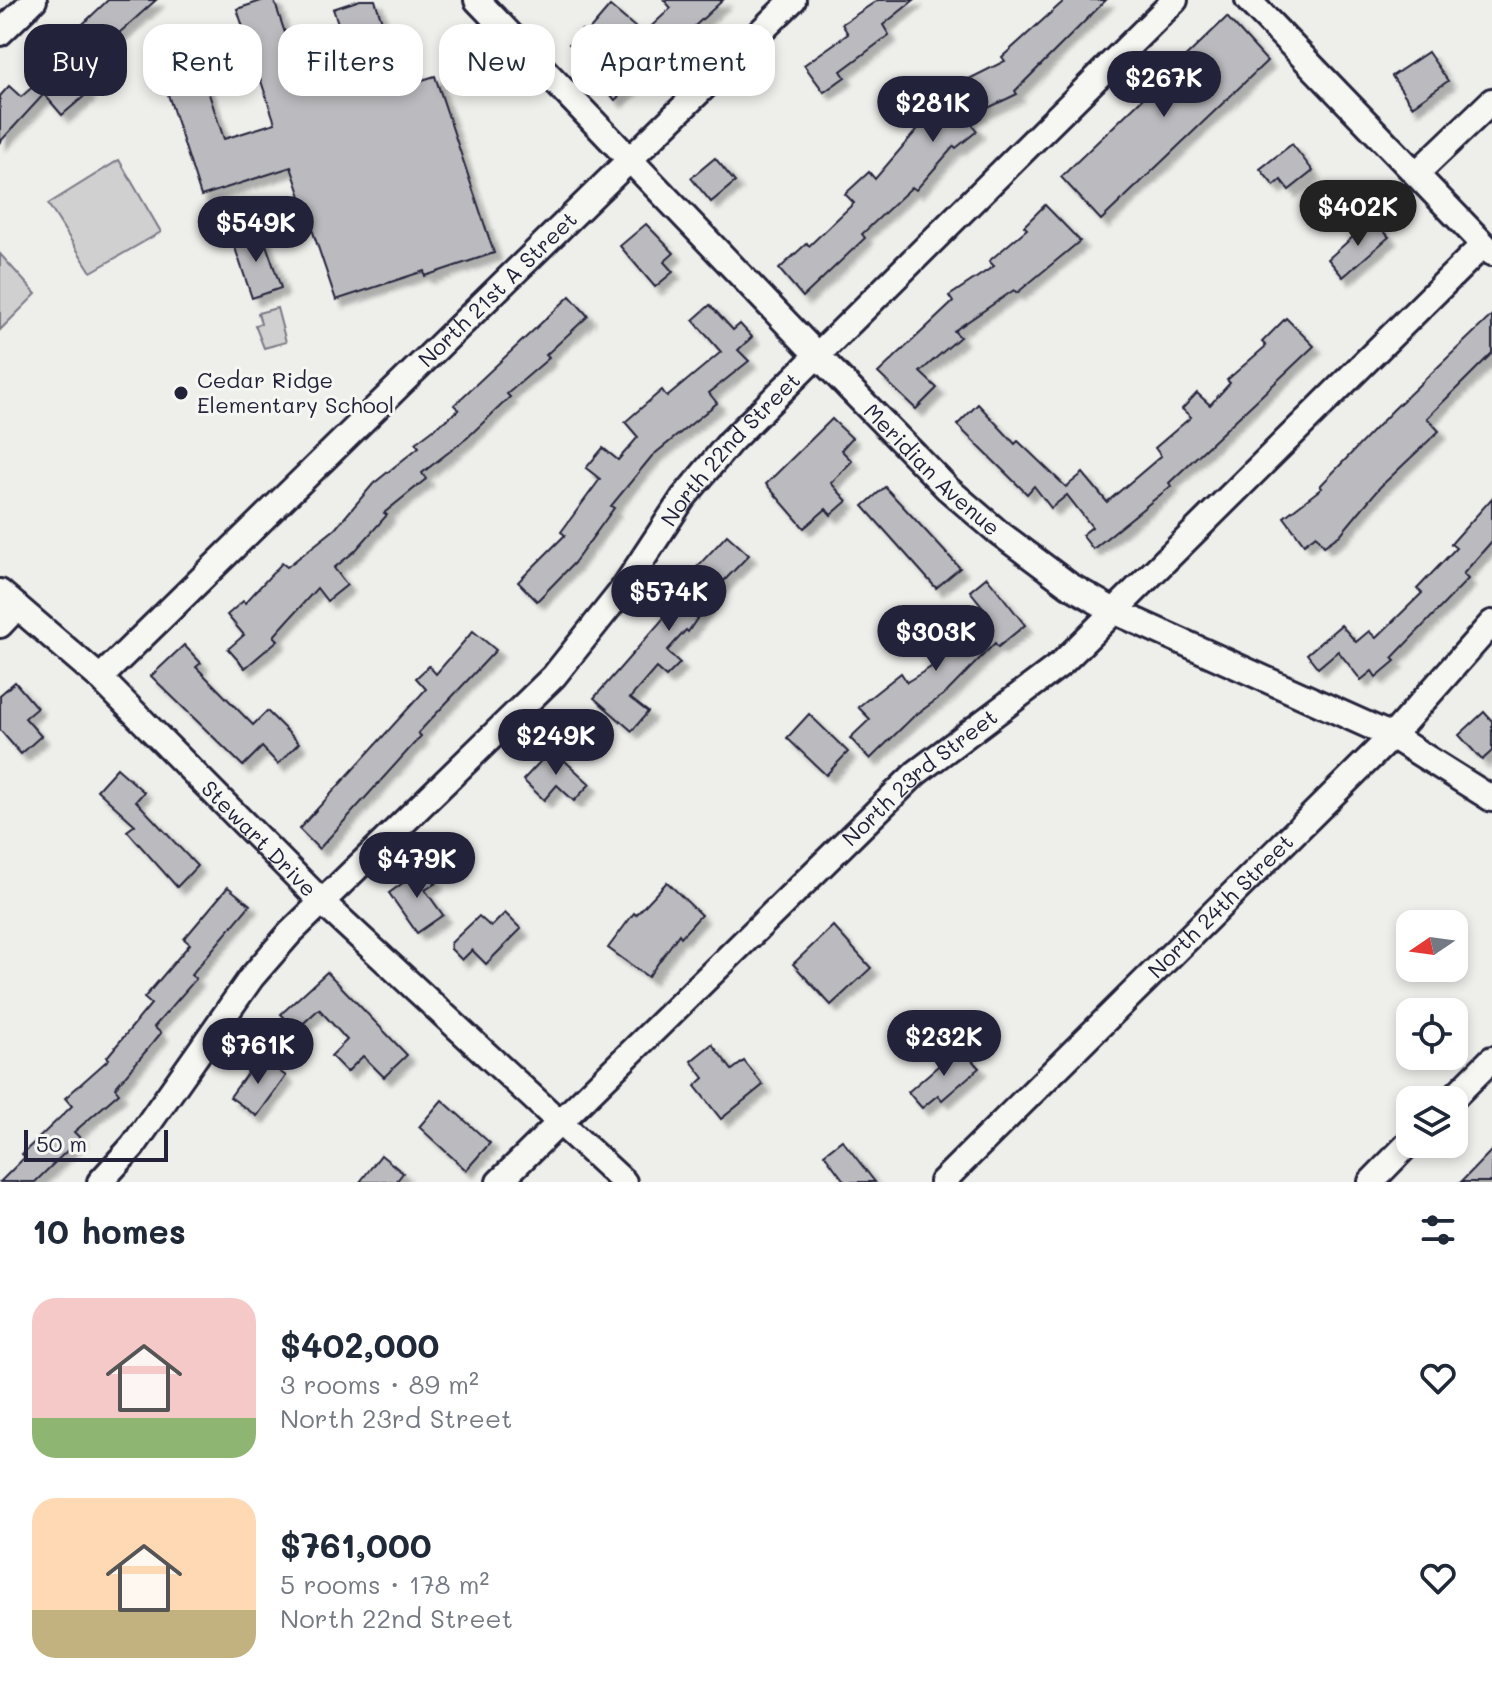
<!DOCTYPE html>
<meta charset="utf-8">
<style>
:root{--surface:#fff;--page:#f2f2f3;--text:#1f2937;--muted:#747a83;--accent:#22223b}
body{margin:0;font-family:Mali,sans-serif;background:var(--page);color:var(--text);height:100vh;display:flex;flex-direction:column;font-size:30px;white-space:nowrap}
*{box-sizing:border-box;margin:0}
p{font-size:26px;color:var(--muted)}
.icon{flex:none;width:44px;height:44px;fill:none;stroke:currentColor;stroke-width:2;stroke-linecap:round;stroke-linejoin:round}
.map{position:relative;height:1182px;overflow:hidden}
.panel{display:flex;flex-direction:column;background:var(--surface);flex:1}
.panel>*{flex:none}
.top-card{position:absolute;left:24px;top:24px;width:800px;height:72px;display:flex;gap:16px}
.needle{width:52px;rotate:257deg}
.fabs{position:absolute;left:1396px;top:910px;display:grid;gap:16px}
.fabs a{display:grid;place-items:center;width:72px;height:72px;border-radius:16px;background:var(--surface);box-shadow:0 4px 12px #0003;font-size:40px}
.scale{position:absolute;left:24px;bottom:20px;width:144px;box-sizing:border-box;padding-left:8px;border:4px solid #22223b;border-top:0;font-size:22px;line-height:28px;white-space:nowrap;color:#22223b;-webkit-text-stroke:6px #f6f6f2;paint-order:stroke}
.price{position:absolute;translate:-50% -68px;padding:0 18px;border-radius:28px;background:var(--accent);color:#fff;font-size:26px;line-height:52px;filter:drop-shadow(0 2px 4px #0008)}
.price::after{content:'';position:absolute;left:50%;top:48px;width:24px;height:18px;margin-left:-12px;background:inherit;clip-path:polygon(0 0,100% 0,50% 100%)}
.price.selected{background:#222;color:#fff}
ul{padding:0;list-style:none}
li{display:flex;align-items:center;gap:24px;height:200px;padding:0 32px}
li span{display:grid;place-items:center;flex:none;width:224px;height:160px;border-radius:24px;color:#555}
li>.icon{margin-inline-start:auto}
span .icon{width:96px;height:96px;fill:#fffc;stroke-width:1}
li b{font-size:34px}
h2{display:flex;justify-content:space-between;align-items:center;height:96px;padding:0 32px;font-size:34px}
.pill{padding:0 28px;border-radius:24px;background:var(--surface);box-shadow:0 4px 12px #0003;font-size:28px;line-height:72px}
.pill.selected{background:var(--accent);color:#fff}
.map>svg:first-child{display:block}
</style>
<div class="map">
<svg width="1492" height="1182" viewBox="0 0 1492 1182">
<defs>
<filter id="shadow"><feDropShadow dx="7" dy="7" stdDeviation="2" flood-color="#0004"/></filter>
</defs>
<rect width="100%" height="100%" fill="#eeeeeb"/>
<filter id="ink" filterUnits="userSpaceOnUse"><feTurbulence type="fractalNoise" baseFrequency=".0125" numOctaves="2"/><feDisplacementMap in="SourceGraphic" scale="16" xChannelSelector="R" yChannelSelector="G"/><feConvolveMatrix kernelMatrix="1 2 1 2 8 2 1 2 1" color-interpolation-filters="sRGB"/></filter>
<g filter="url(#ink)">
<!-- green -->
<g fill="#d0d0d1" stroke="#797986" stroke-width="2">
<polygon points="119,160 161,232 91,272 48,204"/>
<polygon points="0,254 36,294 0,330"/>
<polygon points="277,308 286,342 264,348 255,325 261,324 258,313"/>
</g>
<!-- building -->
<g fill="#bbbbbf" stroke="#22223b" stroke-width="2" filter="url(#shadow)">
<polygon points="108,0 156,0 72,75 88,93 62,115 44,94 0,142 0,96 9,86 21,97 76,49 67,39"/>
<polygon points="264,0 274,0 292,54 343,37 333,9 360,0 375,0 386,34 394,31 407,70 415,68 419,81 435,76 494,253 425,276 424,271 336,300 291,167 201,196 163,79 200,67 224,139 275,123 237,9"/>
<polygon points="664,0 723,0 615,100 590,70 594,67 569,44 582,30 586,34 610,6 643,34 671,8"/>
<polygon points="878,0 914,0 883,25 889,35 841,71 845,77 824,92 804,65 848,34 842,24"/>
<polygon points="1065,0 1106,0 1015,91 1017,94 967,118 977,131 956,148 954,146 916,190 912,187 862,234 865,238 803,297 779,269 807,243 809,246 854,203 845,194 869,172 875,179 927,118 967,85 965,81 1005,61 1002,57"/>
<polygon points="1227,17 1267,61 1101,220 1061,177"/>
<polygon points="1428,52 1448,81 1412,106 1392,76"/>
<polygon points="1292,144 1313,171 1289,190 1281,180 1274,186 1260,169"/>
<polygon points="715,158 735,182 711,202 691,178"/>
<polygon points="1045,205 1080,241 1017,293 1014,290 954,331 960,337 920,372 937,388 916,409 878,373 953,302 949,296 994,266 989,261 1027,229 1024,226"/>
<polygon points="1373,219 1389,237 1343,277 1328,259"/>
<polygon points="646,224 674,253 664,262 673,272 655,287 620,246"/>
<polygon points="261,230 281,288 252,298 232,239"/>
<polygon points="570,296 588,316 546,355 549,358 507,394 510,397 467,438 422,473 426,479 384,513 387,515 355,551 334,568 347,585 327,601 317,588 274,636 278,640 245,668 228,649 244,635 227,615 243,601 245,603 282,563 287,567 335,529 373,484 419,447 415,443 459,410 454,405"/>
<polygon points="710,305 733,330 740,324 752,337 738,350 749,361 709,393 717,403 652,456 611,506 614,508 574,563 537,601 518,582 565,535 561,532 600,479 586,468 603,448 618,460 638,437 625,422 662,390 667,397 721,352 693,320"/>
<polygon points="1492,315 1492,353 1427,418 1439,431 1380,487 1340,535 1324,546 1316,535 1304,544 1284,517 1322,488 1320,486 1393,410"/>
<polygon points="1286,318 1314,346 1169,483 1171,486 1093,549 1082,535 1092,527 1067,495 1051,508 1034,486 1027,494 957,425 978,404 1015,444 1018,441 1066,487 1083,473 1107,502 1161,456 1155,448 1191,417 1182,409 1197,393 1210,405 1230,383 1227,380 1266,346 1262,342"/>
<polygon points="832,419 852,438 841,450 852,461 831,483 847,501 831,515 826,509 804,528 766,484"/>
<polygon points="885,487 960,568 936,588 863,506"/>
<polygon points="1492,498 1492,541 1463,574 1468,579 1392,658 1395,661 1376,677 1372,671 1361,680 1338,651 1318,668 1307,654 1341,625 1356,642 1369,631 1376,638 1422,593 1417,589 1456,548 1451,544"/>
<polygon points="727,535 749,555 719,586 688,632 686,630 667,651 680,663 666,677 656,668 630,698 648,712 632,731 594,698 663,619 694,570"/>
<polygon points="987,577 1025,625 998,647 995,643 947,692 913,717 870,759 850,738 870,719 858,707 901,673 907,682 931,667 986,611 970,591"/>
<polygon points="473,631 496,650 418,733 421,736 319,849 299,829 426,689 416,678 429,666 436,674"/>
<polygon points="184,645 201,663 196,667 253,725 267,711 299,743 278,764 262,747 243,766 151,676"/>
<polygon points="15,682 37,708 25,718 41,736 21,754 0,730 0,695"/>
<polygon points="1484,712 1492,721 1492,751 1482,760 1459,735"/>
<polygon points="809,714 848,752 826,775 787,738"/>
<polygon points="552,749 590,784 574,801 557,785 544,800 523,780"/>
<polygon points="117,768 144,792 136,801 197,866 177,887 127,831 135,825 97,790"/>
<polygon points="425,867 436,883 425,890 443,915 417,933 389,893"/>
<polygon points="667,882 701,915 681,937 679,934 648,977 608,948 634,913 636,915"/>
<polygon points="228,887 250,905 191,975 196,979 154,1027 161,1033 115,1088 119,1093 74,1132 80,1138 35,1182 0,1182 25,1157 22,1154 72,1106 65,1098 109,1059 107,1057 151,1004 144,998 190,944 184,939"/>
<polygon points="505,913 521,929 486,964 472,950 462,960 451,949 451,943 479,916 491,927"/>
<polygon points="833,926 871,968 831,1005 793,964"/>
<polygon points="327,972 407,1055 384,1077 363,1056 347,1072 331,1056 347,1040 319,1009 296,1030 281,1014"/>
<polygon points="712,1044 732,1070 744,1061 763,1085 721,1119 695,1086 704,1078 691,1061"/>
<polygon points="960,1047 979,1068 942,1100 938,1095 922,1108 908,1092"/>
<polygon points="259,1057 286,1076 257,1116 230,1097"/>
<polygon points="442,1100 490,1143 466,1170 419,1127"/>
<polygon points="842,1140 875,1182 845,1182 824,1154"/>
<polygon points="1492,1150 1492,1182 1461,1182"/>
<polygon points="381,1155 403,1173 396,1182 360,1182"/>
</g>
<g fill="none" stroke-linecap="round" stroke-linejoin="round">
<!-- minor casing -->
<g stroke="#22223b" stroke-width="30">
<g id="minor">
<path id="s1" d="M477,0l341,356 130,133 50,43 71,53 45,26 278,125 100,63"/>
<polyline points="1248,0 1492,253"/>
<polyline points="0,33 34,0"/>
<polyline points="1416,174 1492,101"/>
<path id="s2" d="M0,592l100,86 222,224 302,280"/>
<polyline points="0,625 17,607"/>
<path id="s3" d="M100,678l693,-678"/>
<polyline points="1451,1100 1492,1059"/>
<path id="s4" d="M100,1182l33,-36 118,-168 39,-45 264,-257 67,-84 62,-94 47,-56 445,-442"/>
<path id="s5" d="M499,1182l417,-409 146,-110 421,-418"/>
<path id="s6" d="M942,1182l450,-446 100,-113"/>
<polyline points="1371,1182 1410,1142"/>
</g>
</g>
<!-- minor -->
<use href="#minor" stroke="#f6f6f2" stroke-width="24"/>
</g>
</g>
<!-- markers -->
<circle fill="#22223b" stroke="#f6f6f2" stroke-width="3" cx="181" cy="393" r="8"/>
<g text-anchor="middle" stroke-width="6" stroke-linejoin="round" paint-order="stroke">
<!-- street labels -->
<g font-size="22" fill="#22223b" stroke="#f6f6f2">
<text dy="8" stroke="none"><textPath href="#s3" startOffset="556">North 21st A Street</textPath></text>
<text dy="8" stroke="none"><textPath href="#s4" startOffset="970">North 22nd Street</textPath></text>
<text dy="8" stroke="none"><textPath href="#s1" startOffset="654">Meridian Avenue</textPath></text>
<text dy="8" stroke="none"><textPath href="#s5" startOffset="584">North 23rd Street</textPath></text>
<text dy="8" stroke="none"><textPath href="#s2" startOffset="358">Stewart Drive</textPath></text>
<text dy="8" stroke="none"><textPath href="#s6" startOffset="392">North 24th Street</textPath></text>
</g>
<!-- poi labels -->
<g font-size="22" fill="#22223b" stroke="#f6f6f2" text-anchor="start">
<text x="197" y="388">Cedar Ridge<tspan x="197" dy="25">Elementary School</tspan></text>
</g>
</g>
</svg>
<div class="fabs">
<a><svg class="needle" viewBox="-14 -14 28 28"><path d="M0-13l5 13h-10z" fill="#e53935"/><path d="M0 13l5-13h-10z" fill="#747a83"/></svg></a>
<a><svg class="icon" aria-label="locate" viewBox="0 0 24 24"><circle cx="12" cy="12" r="6"/><path d="M12 2v4M12 18v4M2 12h4M18 12h4"/></svg></a>
<a><svg class="icon" aria-label="layers" viewBox="0 0 24 24"><path d="M12 4l9 5-9 5-9-5zM3 14l9 5 9-5"/></svg></a>
</div>
<div class="scale">50 m</div>
<b class="price" style="left:1164px;top:119px">$267K</b>
<b class="price" style="left:933px;top:144px">$281K</b>
<b class="price selected" style="left:1358px;top:248px">$402K</b>
<b class="price" style="left:256px;top:264px">$549K</b>
<b class="price" style="left:669px;top:633px">$574K</b>
<b class="price" style="left:936px;top:673px">$303K</b>
<b class="price" style="left:556px;top:777px">$249K</b>
<b class="price" style="left:417px;top:900px">$479K</b>
<b class="price" style="left:944px;top:1078px">$232K</b>
<b class="price" style="left:258px;top:1086px">$761K</b>
<div class="top-card">
<a class="pill selected">Buy</a>
<a class="pill">Rent</a>
<a class="pill">Filters</a>
<a class="pill">New</a>
<a class="pill">Apartment</a>
</div>
</div>
<section class="panel">
<h2>10 homes<svg class="icon" aria-label="filters" viewBox="0 0 24 24"><path d="M4 7h16M4 17h16"/><circle cx="9" cy="7" r="2"/><circle cx="15" cy="17" r="2"/></svg></h2>
<ul>
<li><span style="background:linear-gradient(#f6c9c9 75%,#8fb573 0)"><svg class="icon" aria-label="home" viewBox="0 0 24 24"><path d="M3 11l9-7 9 7M6 9v11h12V9"/></svg></span><div><b>$402,000</b><p>3 rooms · 89 m²</p><p>North 23rd Street</p></div><svg class="icon" aria-label="heart" viewBox="0 0 24 24"><path d="M12 20l-8-8c-3-5 5-10 8-4 3-6 11-1 8 4z"/></svg></li>
<li><span style="background:linear-gradient(#ffd9b3 70%,#c2b280 0)"><svg class="icon" aria-label="home" viewBox="0 0 24 24"><path d="M3 11l9-7 9 7M6 9v11h12V9"/></svg></span><div><b>$761,000</b><p>5 rooms · 178 m²</p><p>North 22nd Street</p></div><svg class="icon" aria-label="heart" viewBox="0 0 24 24"><path d="M12 20l-8-8c-3-5 5-10 8-4 3-6 11-1 8 4z"/></svg></li>
</ul>
</section>
